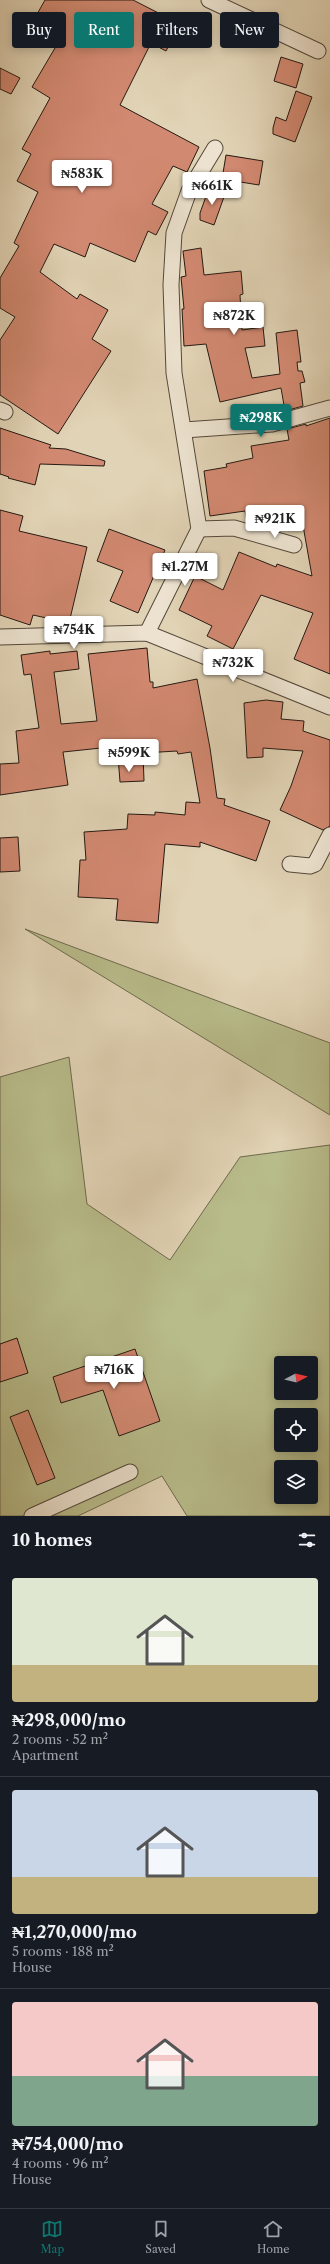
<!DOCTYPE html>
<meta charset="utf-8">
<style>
:root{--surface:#171b24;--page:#20242c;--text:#f1f3f6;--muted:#9ea1a6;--line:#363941;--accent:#0f766e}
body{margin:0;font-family:"Libre Caslon Text",serif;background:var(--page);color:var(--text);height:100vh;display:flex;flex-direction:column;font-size:15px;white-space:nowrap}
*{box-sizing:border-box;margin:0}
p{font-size:13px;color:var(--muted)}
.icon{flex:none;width:22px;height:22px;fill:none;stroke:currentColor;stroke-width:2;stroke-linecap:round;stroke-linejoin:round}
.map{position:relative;height:1516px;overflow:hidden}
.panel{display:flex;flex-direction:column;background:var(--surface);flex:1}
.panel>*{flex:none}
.hud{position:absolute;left:12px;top:12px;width:306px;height:36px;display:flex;gap:8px}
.needle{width:26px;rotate:83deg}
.tools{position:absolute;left:274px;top:1356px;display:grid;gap:8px}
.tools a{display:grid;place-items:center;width:44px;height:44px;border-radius:4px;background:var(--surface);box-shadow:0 2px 10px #0003;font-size:20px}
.price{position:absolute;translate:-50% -34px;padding:0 9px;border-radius:4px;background:#fff;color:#222;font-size:13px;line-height:26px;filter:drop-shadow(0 1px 2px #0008)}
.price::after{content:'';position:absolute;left:50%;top:24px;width:12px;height:9px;margin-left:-6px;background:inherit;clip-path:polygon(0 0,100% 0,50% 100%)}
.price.active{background:var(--accent);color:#fff}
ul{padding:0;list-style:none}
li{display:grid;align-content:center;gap:8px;height:212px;padding:0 12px}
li+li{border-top:1px solid var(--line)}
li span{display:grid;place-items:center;height:124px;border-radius:4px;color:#555}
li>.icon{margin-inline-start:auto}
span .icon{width:72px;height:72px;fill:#fffc;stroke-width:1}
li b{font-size:17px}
h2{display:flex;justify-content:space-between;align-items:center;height:48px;padding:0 12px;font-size:17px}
.tag{padding:0 14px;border-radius:4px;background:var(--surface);box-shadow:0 2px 10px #0003;font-size:14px;line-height:36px}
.tag.active{background:var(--accent);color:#fff}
.menu{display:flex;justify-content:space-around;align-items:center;height:56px;border-top:1px solid var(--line);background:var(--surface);font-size:11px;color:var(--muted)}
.menu a{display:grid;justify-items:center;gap:2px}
.menu .active{color:var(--accent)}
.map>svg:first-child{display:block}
</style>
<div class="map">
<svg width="330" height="1516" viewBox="0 0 330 1516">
<rect width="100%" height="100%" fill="#e1d3b5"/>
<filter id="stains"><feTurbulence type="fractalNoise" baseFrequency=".005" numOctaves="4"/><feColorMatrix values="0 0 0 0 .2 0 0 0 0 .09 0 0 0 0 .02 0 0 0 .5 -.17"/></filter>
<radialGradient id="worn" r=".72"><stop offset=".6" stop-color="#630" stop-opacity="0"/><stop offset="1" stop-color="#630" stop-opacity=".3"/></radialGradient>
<!-- green -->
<g fill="#b8bb8a" stroke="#6e6a4e" fill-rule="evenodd">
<polygon points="25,929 330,1043 330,1115"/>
<path d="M69,1057l18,147 83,56 70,-103 90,-12v371h-143l-25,-40 -84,40h-78v-439zM281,1363h30v30h-30zM281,1415h30v30h-30zM281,1467h30v30h-30z"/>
</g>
<!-- building -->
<g fill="#d28971" stroke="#251912">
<polygon points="45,0 133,0 180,24 166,51 151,43 120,105 199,147 187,172 173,166 152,204 168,212 156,235 148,231 135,262 90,243 85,257 54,244 40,272 77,299 80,294 108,310 92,339 111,351 58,434 0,395 0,340 15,317 0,308 0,278 19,246 14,243 38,192 17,181 31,154 22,149 50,98 32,87 55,48 27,32"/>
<polygon points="281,57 303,64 296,88 274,81"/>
<polygon points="0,68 20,78 11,94 0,89"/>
<polygon points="296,91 312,97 295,142 273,134 273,128 276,117 286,121"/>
<polygon points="226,155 263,161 259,185 222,179"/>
<polygon points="209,188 225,194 214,225 200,220 200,213"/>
<polygon points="201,248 204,275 241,271 243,294 240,295 242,330 263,327 265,346 245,348 252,378 280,374 276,333 297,330 301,362 297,362 298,371 302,371 305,382 300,383 303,406 285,411 281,388 220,402 206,344 184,346 182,309 184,309 181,277 186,276 183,251"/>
<polygon points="330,418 330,674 294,659 313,613 261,595 233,649 207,636 212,626 179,610 195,576 223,590 239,552 276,567 277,564 312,576 302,520 265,527 247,522 245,511 210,516 204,471 227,467 226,464 253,458 251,446 289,440 287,429 306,424 306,426"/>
<polygon points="0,428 51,445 49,448 66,449 105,461 104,466 40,464 35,485 8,478 9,477 0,474"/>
<polygon points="0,510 23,516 19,531 87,547 69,623 33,615 30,625 0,615"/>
<polygon points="109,529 165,550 138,613 110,601 123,571 97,561"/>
<polygon points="147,648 150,682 153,682 153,688 197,679 210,748 217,798 225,799 224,805 270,821 256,861 200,842 200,847 165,844 158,923 116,920 118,899 78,897 80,860 86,860 84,832 127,829 128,814 155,815 155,812 185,815 186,802 200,803 191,752 178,754 177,751 143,753 144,781 120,782 118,756 103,758 101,748 63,752 68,785 0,795 0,764 19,763 16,731 39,728 31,674 24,675 21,655 50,651 50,654 77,651 79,669 54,672 61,724 97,721 88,654"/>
<polygon points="266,700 283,702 281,719 304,721 303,731 330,740 330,826 323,830 280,810 291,786 303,751 263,748 263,757 247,758 244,703"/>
<polygon points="18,837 20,871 0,872 0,838"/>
<polygon points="17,1338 28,1373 0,1382 0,1344"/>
<polygon points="135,1349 160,1421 119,1436 103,1390 61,1403 53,1377"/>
<polygon points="28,1410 55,1478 37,1485 10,1417"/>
</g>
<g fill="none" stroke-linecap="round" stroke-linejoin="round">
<!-- minor casing -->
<g stroke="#54483b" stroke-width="17">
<g id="minor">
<polyline points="209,0 318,51"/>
<polyline points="0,410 5,412"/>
<polyline points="184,430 272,424 330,408"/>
<polyline points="199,529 234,528 294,545"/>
<polyline points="147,633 199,529 174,373 171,285 174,233 189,191 215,148"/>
<polyline points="0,637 147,633 330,707"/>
<polyline points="290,864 310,866 315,864 330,835"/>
<polyline points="32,1516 130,1472"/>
</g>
</g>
<!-- minor -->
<use href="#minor" stroke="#ece2cf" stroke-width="15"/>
</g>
<rect width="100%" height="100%" filter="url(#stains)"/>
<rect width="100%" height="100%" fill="url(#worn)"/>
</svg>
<div class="tools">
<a><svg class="needle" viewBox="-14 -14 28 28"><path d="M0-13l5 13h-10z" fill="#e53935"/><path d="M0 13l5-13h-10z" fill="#9ea1a6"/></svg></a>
<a><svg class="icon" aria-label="locate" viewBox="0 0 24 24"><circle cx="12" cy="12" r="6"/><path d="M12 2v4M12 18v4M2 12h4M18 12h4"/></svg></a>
<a><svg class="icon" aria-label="layers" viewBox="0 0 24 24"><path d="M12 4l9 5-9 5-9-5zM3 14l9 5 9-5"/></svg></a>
</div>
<b class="price" style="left:82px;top:194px">₦583K</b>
<b class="price" style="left:212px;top:206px">₦661K</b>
<b class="price" style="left:234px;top:336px">₦872K</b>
<b class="price active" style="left:261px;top:438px">₦298K</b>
<b class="price" style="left:275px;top:539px">₦921K</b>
<b class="price" style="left:185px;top:587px">₦1.27M</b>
<b class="price" style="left:74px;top:650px">₦754K</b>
<b class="price" style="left:233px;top:683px">₦732K</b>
<b class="price" style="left:129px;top:773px">₦599K</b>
<b class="price" style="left:114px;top:1390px">₦716K</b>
<div class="hud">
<a class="tag">Buy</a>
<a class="tag active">Rent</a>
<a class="tag">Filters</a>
<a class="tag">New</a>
</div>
</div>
<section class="panel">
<h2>10 homes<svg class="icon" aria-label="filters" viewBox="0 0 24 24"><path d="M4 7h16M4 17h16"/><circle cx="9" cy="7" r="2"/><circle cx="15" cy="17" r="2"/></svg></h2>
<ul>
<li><span style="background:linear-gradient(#dfe7d0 70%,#c2b280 0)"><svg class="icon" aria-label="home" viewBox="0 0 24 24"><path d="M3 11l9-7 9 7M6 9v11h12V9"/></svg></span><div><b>₦298,000/mo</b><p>2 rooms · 52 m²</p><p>Apartment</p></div></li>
<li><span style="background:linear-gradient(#c9d6e8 70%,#c2b280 0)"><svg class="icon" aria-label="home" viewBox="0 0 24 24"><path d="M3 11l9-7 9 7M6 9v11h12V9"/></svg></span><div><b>₦1,270,000/mo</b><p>5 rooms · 188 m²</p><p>House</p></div></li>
<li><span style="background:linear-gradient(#f6c9c9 60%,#7fa58c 0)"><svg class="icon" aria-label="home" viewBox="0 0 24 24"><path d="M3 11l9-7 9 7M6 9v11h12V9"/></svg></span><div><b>₦754,000/mo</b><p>4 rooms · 96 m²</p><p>House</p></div></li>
</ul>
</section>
<nav class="menu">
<a class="active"><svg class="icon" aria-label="map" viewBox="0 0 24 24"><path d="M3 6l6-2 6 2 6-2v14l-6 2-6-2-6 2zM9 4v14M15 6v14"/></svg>Map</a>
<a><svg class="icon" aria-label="saved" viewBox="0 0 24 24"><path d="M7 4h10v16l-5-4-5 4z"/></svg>Saved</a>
<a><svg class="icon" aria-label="home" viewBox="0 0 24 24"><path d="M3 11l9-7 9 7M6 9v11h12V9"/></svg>Home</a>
</nav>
